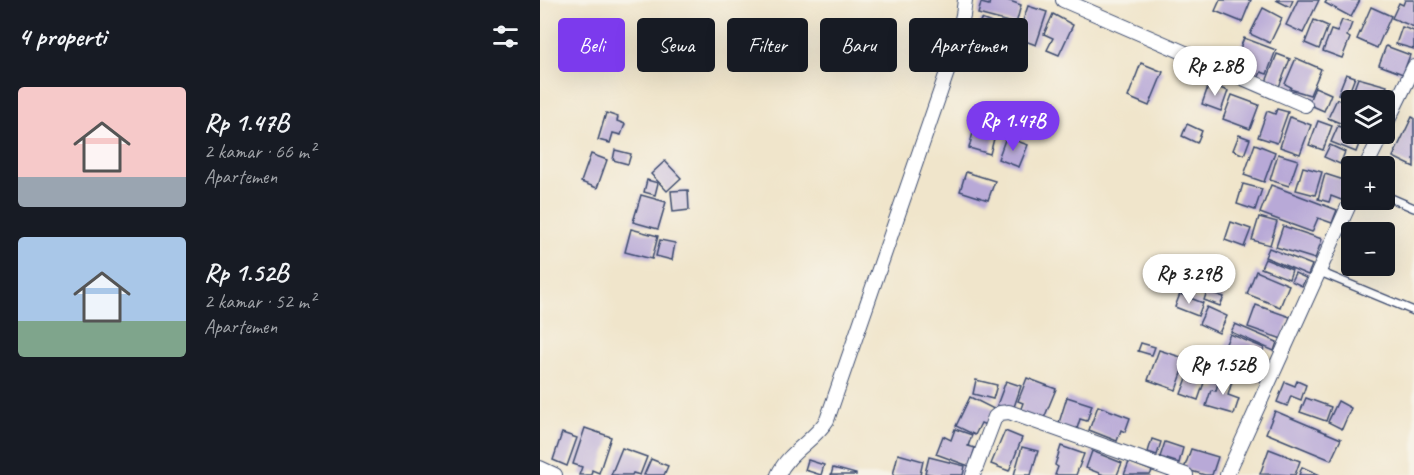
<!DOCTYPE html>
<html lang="id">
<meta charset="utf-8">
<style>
:root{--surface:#171b24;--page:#242831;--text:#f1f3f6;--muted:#9ea1a6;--accent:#7c3aed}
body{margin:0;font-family:Caveat,sans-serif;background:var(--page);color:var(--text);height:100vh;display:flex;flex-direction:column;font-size:22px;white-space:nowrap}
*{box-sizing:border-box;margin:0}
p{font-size:20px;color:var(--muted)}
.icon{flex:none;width:33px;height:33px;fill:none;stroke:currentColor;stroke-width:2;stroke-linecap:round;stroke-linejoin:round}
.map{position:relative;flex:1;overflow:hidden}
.sheet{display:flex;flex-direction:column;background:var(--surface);width:540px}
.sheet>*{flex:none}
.guide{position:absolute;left:18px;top:18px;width:570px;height:54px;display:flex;gap:12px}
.tools{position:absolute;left:801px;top:90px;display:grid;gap:12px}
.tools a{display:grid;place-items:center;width:54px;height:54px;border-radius:6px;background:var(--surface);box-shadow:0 6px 24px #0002;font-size:30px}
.price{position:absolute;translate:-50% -51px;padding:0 14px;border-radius:21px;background:#fff;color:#222;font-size:20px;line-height:39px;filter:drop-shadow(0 2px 3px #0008)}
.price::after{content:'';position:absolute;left:50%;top:36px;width:18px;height:14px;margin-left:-9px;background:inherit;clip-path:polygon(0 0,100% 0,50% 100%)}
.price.current{background:var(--accent);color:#fff}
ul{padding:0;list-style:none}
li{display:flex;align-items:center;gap:18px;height:150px;padding:0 18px}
li span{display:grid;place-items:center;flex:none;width:168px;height:120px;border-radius:6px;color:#555}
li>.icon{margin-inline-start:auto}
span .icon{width:72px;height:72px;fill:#fffc;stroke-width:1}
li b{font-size:26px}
h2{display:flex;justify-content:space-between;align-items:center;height:72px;padding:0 18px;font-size:26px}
.tag{padding:0 21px;border-radius:6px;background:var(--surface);box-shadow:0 6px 24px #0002;font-size:21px;line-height:54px}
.tag.current{background:var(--accent);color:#fff}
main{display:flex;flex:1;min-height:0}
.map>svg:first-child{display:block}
</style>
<main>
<section class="sheet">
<h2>4 properti<svg class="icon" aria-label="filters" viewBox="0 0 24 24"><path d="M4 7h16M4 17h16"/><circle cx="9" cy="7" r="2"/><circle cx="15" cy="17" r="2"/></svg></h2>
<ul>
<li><span style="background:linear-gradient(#f6c9c9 75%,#9aa5b1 0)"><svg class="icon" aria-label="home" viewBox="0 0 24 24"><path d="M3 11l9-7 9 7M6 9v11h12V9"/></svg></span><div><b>Rp 1.47B</b><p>2 kamar · 66 m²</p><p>Apartemen</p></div></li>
<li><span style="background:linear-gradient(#a9c7e8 70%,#7fa58c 0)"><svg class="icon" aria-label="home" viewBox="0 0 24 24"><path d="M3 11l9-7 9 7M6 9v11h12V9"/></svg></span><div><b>Rp 1.52B</b><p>2 kamar · 52 m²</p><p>Apartemen</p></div></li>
</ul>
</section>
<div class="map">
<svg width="874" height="475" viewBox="0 0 874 475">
<rect width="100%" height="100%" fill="#f7f3e8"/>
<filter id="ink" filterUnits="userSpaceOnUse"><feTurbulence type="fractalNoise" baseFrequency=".0167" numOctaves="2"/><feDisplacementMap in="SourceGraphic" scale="12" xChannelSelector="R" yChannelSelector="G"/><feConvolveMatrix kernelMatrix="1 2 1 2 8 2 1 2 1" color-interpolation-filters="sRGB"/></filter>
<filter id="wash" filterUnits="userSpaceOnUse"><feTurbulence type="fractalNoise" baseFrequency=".008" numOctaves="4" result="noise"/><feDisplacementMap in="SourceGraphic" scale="24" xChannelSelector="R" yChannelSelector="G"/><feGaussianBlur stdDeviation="1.35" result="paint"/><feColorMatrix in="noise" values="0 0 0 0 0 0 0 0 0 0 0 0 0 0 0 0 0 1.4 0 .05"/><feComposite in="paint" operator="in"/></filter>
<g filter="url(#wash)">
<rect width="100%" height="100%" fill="#f0e5cb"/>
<g id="blocks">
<!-- building -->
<g fill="#b8a9d7">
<polygon points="450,0 467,0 481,5 476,24 438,14 441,3 449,5"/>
<polygon points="680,0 711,0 702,22 675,11"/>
<polygon points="736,0 753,0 750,7"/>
<polygon points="758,0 779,0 763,33 746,25"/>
<polygon points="787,0 820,0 811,17 785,3"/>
<polygon points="865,0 874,0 874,27 852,18 859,3 863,5"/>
<polygon points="488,6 507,12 496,45 477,38"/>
<polygon points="831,7 851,16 837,48 817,39"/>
<polygon points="723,8 742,18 730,43 710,34"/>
<polygon points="513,14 533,25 519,55 507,50 513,38 504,34"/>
<polygon points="441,19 470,30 463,50 433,40"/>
<polygon points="774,20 788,26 779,49 765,43"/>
<polygon points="802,20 812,23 807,36 810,38 802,58 783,51 791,30 797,32"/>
<polygon points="862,27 874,31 874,49 856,44"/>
<polygon points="704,38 736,50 727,74 721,72 718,79 707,75 709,69 704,67 707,60 697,56"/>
<polygon points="846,46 870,55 863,74 839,65"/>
<polygon points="737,54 750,59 737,92 724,87"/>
<polygon points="756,58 781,69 770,95 750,89 751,87 745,84"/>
<polygon points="601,63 623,72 609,106 588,97"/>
<polygon points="806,74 815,77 807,98 798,94"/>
<polygon points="818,78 847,86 842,100 817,100 820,92 814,89"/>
<polygon points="669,84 688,91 681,111 662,104"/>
<polygon points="775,87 791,94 784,111 768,104"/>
<polygon points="692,95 719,105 710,129 683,119"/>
<polygon points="797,99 812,106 812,128 788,118"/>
<polygon points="737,109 748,112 737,143 718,137 727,111 735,114"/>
<polygon points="66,113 78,117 77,121 85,124 81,135 73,133 70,143 58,140"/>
<polygon points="750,117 771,125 760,154 740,147"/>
<polygon points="872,117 874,118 874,167 853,157"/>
<polygon points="778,121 792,126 783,150 769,145"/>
<polygon points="647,124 662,131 657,143 642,136"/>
<polygon points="435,125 456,131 450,154 429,148"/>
<polygon points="798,126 812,132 812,134 822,136 816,152 791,142"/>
<polygon points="699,135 710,139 704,155 693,150"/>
<polygon points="466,137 488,145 479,167 458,159"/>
<polygon points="715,144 735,152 724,182 704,175"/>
<polygon points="790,145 805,152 800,164 784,157"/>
<polygon points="75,150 91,154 88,164 73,160"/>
<polygon points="51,154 67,160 57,188 41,182"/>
<polygon points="738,154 758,160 749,186 730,180"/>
<polygon points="125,161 141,178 127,191 111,174"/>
<polygon points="763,167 782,172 775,195 756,190"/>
<polygon points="426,172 455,181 448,200 420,191"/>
<polygon points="785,174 810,182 804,201 791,196 789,202 778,199"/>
<polygon points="107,180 118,183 115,195 104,192"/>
<polygon points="703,184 722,189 715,210 697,204"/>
<polygon points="731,185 797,210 792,223 778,218 772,232 720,213"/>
<polygon points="148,190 149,210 133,212 131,191"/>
<polygon points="101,195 126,202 118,229 93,222"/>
<polygon points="719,217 737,222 730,245 712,240"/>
<polygon points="691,222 711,229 704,247 685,240"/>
<polygon points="743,226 782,239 775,259 736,247"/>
<polygon points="91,229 118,236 112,259 85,252"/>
<polygon points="120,240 135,243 132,260 116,256"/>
<polygon points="729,248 772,265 768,275 725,257"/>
<polygon points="725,259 752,270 749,279 721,268"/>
<polygon points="716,271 749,285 740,307 707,294"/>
<polygon points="755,273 766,278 762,286 751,281"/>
<polygon points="667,291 684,297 680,306 664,300"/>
<polygon points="640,294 663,303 658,316 635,307"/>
<polygon points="716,305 750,317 742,339 708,327"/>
<polygon points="667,307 687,316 679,333 659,324"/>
<polygon points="695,324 737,342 734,351 691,332"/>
<polygon points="690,334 724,348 718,364 683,351"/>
<polygon points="601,343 615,347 612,355 598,351"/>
<polygon points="619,350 647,359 636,390 608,380"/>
<polygon points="697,358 726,369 722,381 693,370"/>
<polygon points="652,365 668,371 658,400 641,394"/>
<polygon points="680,374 693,378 688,395 699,399 694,414 666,406 671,390 676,391"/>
<polygon points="487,378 516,389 502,423 479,414 483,403 478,401"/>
<polygon points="436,380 457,385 453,399 433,394"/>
<polygon points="466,381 481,386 473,410 457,405"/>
<polygon points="757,381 766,385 761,400 751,396 747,406 737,402 745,382 755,386"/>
<polygon points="430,397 454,409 446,425 441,423 435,435 416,426"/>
<polygon points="527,397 552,405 547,421 540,419 536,432 518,426"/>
<polygon points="766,398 791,407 786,421 760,412"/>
<polygon points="798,401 811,408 802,429 788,422"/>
<polygon points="558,406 590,418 585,432 581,430 577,441 549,430"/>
<polygon points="735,411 801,439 791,460 726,433"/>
<polygon points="45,428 71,437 59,473 52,470 51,475 39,475 42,467 33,464"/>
<polygon points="415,429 432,435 428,446 435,448 429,466 396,454 403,436 411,440"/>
<polygon points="465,431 482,438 469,471 451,464"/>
<polygon points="22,433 37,438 27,466 13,460"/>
<polygon points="612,439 621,442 617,455 608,452"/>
<polygon points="625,442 643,448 639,463 620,457"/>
<polygon points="521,446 544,454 536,475 515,475 518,467 515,465"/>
<polygon points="482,447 498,451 491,475 474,475"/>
<polygon points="82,448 107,457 100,475 93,473 92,475 71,475"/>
<polygon points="651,449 678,457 672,475 665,475 644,469"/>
<polygon points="729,449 760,461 755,475 720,474"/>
<polygon points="552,451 582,463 577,475 564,475 546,468"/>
<polygon points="358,454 383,461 380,475 353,475"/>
<polygon points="389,457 425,466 423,475 395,475 385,473"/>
<polygon points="111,459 128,466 124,475 104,475"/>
<polygon points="268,460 284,465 281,475 265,470"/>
<polygon points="589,462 612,471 610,475 584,475"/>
<polygon points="762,467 780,475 759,475"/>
<polygon points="293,468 316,474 316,475 291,475"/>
</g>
</g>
</g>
<g filter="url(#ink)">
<use href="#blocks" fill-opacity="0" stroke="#3b4a6e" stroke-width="1.5"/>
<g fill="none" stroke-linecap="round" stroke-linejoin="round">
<!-- service casing -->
<g stroke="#3b4a6e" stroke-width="10">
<g id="service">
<polyline points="844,195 874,208"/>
<polyline points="780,272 874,311"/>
</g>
</g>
<!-- minor casing -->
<g stroke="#3b4a6e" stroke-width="16">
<g id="minor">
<polyline points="523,0 765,105"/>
<polyline points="844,128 874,67"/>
<polyline points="826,166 842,134"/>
<polyline points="0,468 15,475"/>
<path d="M238,475c11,-24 36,-34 49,-55l127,-368 9,-37 2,-15"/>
<polyline points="433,475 455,417 460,413 469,412 646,475"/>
<polyline points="687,475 812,198"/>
</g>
</g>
<!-- service -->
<use href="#service" stroke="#fff" stroke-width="7"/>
<!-- minor -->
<use href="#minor" stroke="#fff" stroke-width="14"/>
</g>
</g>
</svg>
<div class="tools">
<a><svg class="icon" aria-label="layers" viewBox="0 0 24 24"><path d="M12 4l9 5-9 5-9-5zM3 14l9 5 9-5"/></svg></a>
<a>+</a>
<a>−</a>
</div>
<b class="price" style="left:675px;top:97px">Rp 2.8B</b>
<b class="price current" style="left:473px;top:152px">Rp 1.47B</b>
<b class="price" style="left:649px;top:305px">Rp 3.29B</b>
<b class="price" style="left:683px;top:396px">Rp 1.52B</b>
<div class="guide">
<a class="tag current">Beli</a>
<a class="tag">Sewa</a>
<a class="tag">Filter</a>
<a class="tag">Baru</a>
<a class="tag">Apartemen</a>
</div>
</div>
</main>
